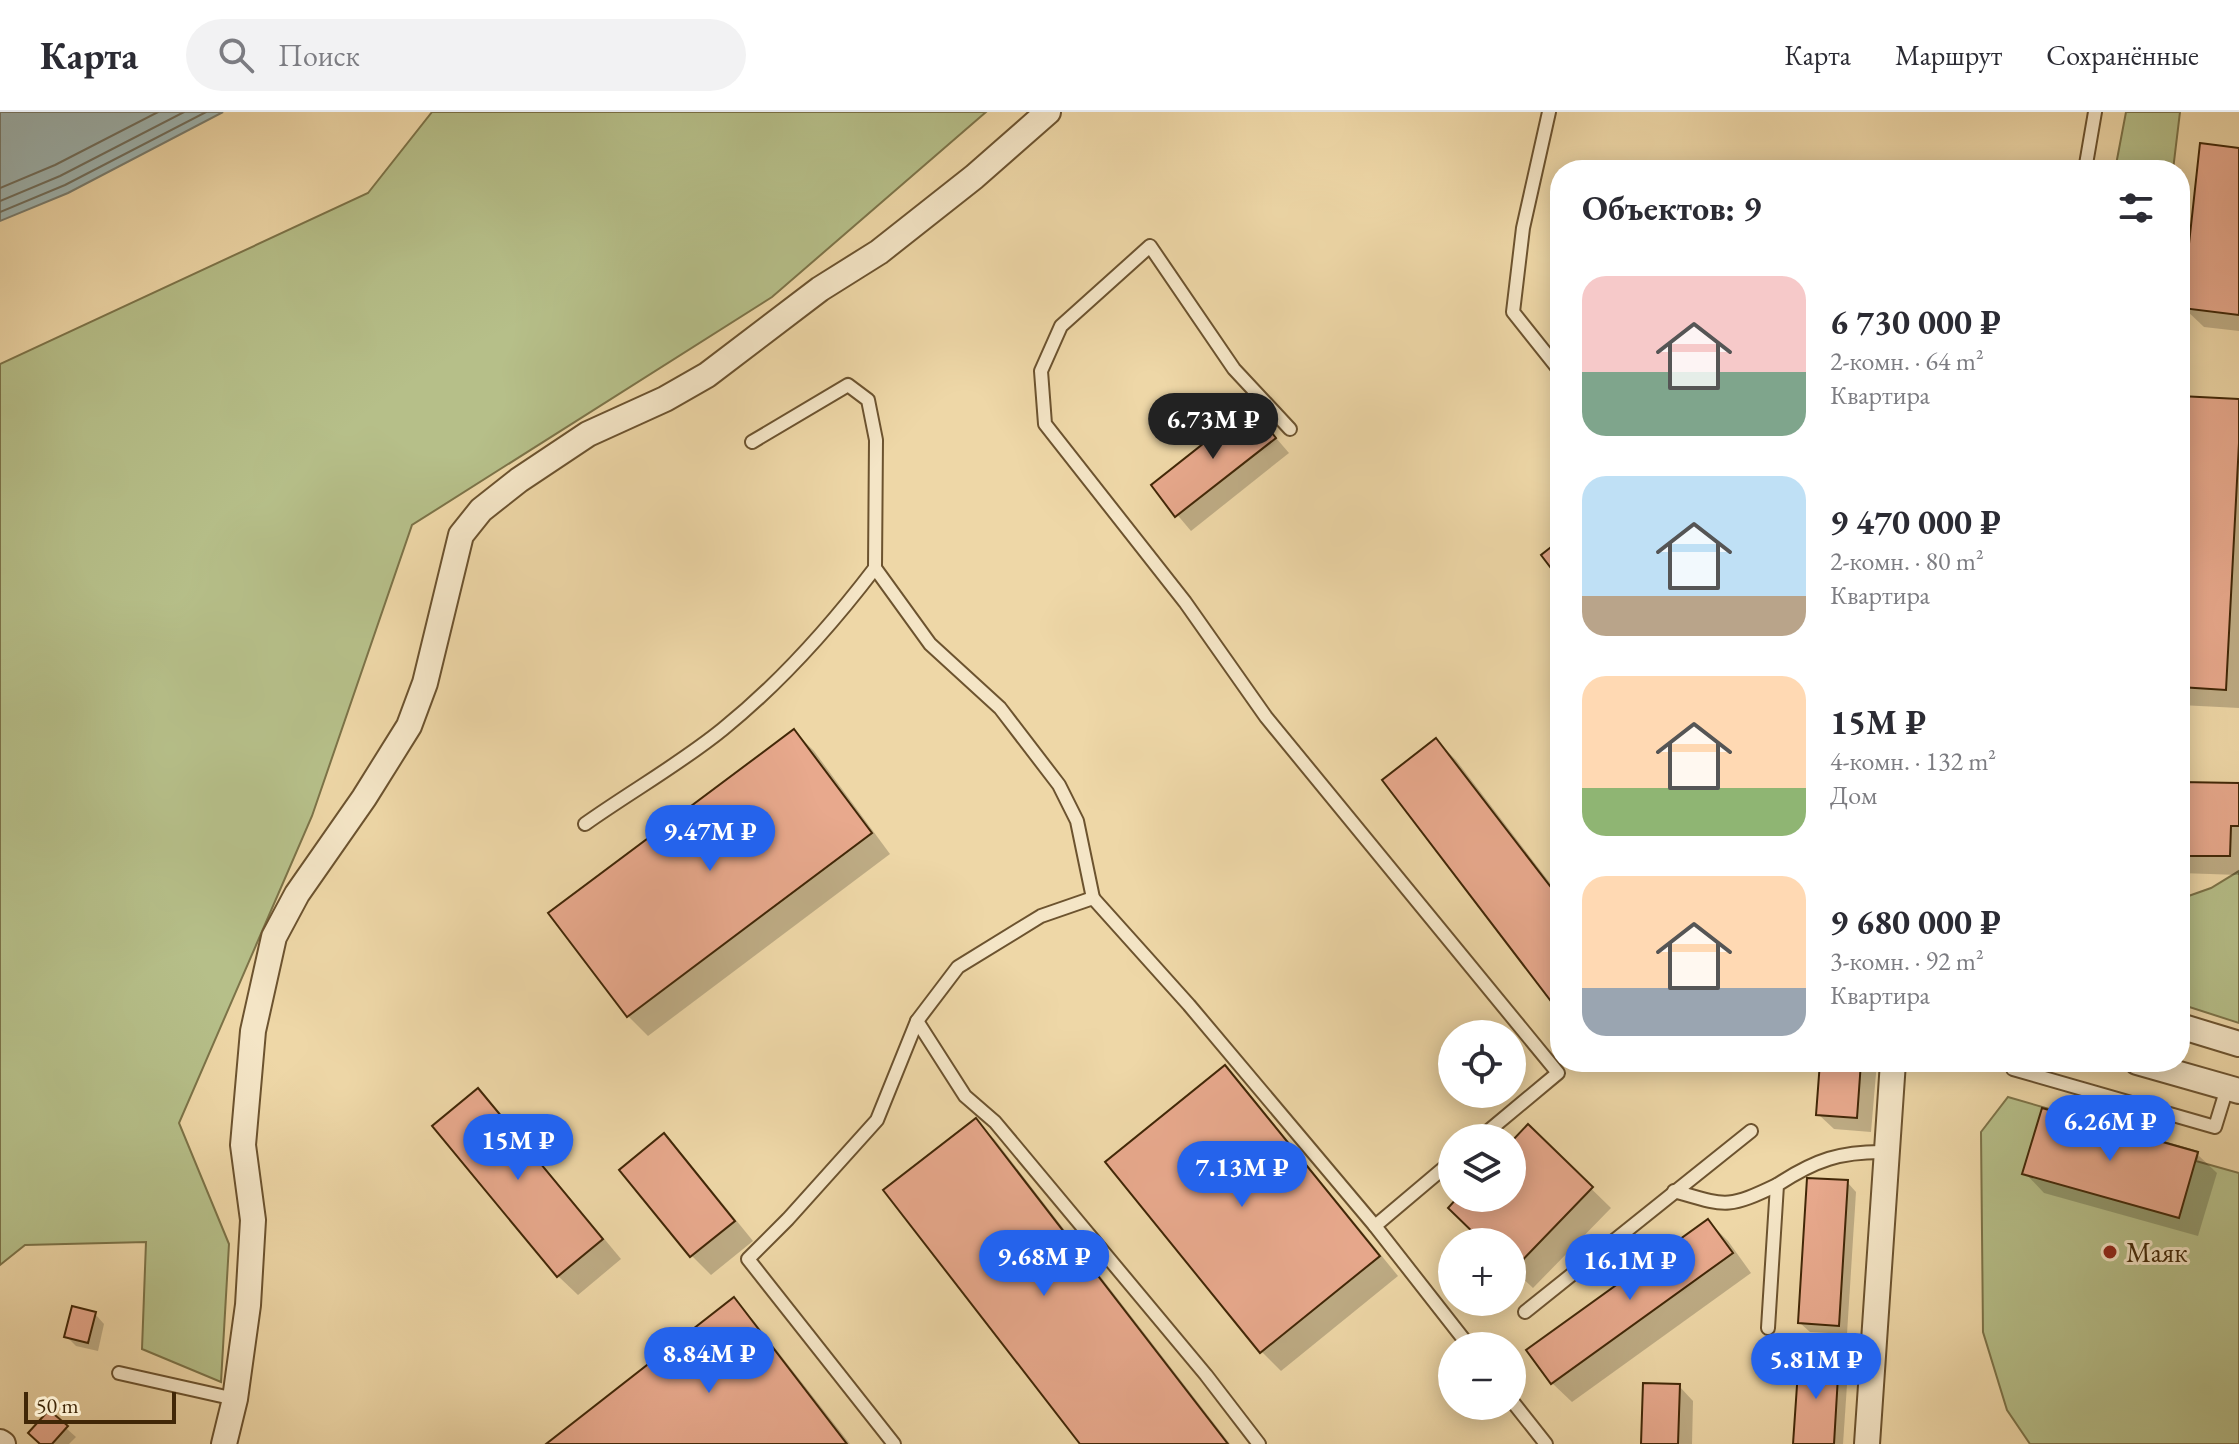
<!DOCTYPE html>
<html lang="ru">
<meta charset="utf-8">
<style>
:root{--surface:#fff;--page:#f2f2f3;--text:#2b2b33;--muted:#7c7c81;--line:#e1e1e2;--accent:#2563eb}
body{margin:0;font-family:"EB Garamond",serif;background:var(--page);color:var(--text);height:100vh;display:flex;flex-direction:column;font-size:30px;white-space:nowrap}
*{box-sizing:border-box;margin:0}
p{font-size:26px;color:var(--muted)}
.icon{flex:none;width:44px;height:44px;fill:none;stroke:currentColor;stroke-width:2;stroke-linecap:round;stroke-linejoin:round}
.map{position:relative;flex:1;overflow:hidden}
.details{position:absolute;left:1550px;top:48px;width:640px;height:912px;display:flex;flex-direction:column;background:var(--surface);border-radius:32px;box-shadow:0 4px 20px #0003}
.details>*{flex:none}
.fabs{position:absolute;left:1438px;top:908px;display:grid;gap:16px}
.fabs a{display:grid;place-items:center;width:88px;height:88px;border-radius:50%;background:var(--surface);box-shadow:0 4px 20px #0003;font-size:40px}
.scale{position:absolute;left:24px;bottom:20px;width:152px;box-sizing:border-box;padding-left:8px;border:4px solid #412707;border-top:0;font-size:22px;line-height:28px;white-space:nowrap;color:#412707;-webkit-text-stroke:6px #f4e5c6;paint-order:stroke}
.price{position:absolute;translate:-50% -68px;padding:0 18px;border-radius:28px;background:var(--accent);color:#fff;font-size:26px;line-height:52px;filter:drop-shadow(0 2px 4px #0008)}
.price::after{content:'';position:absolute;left:50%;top:48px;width:24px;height:18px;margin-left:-12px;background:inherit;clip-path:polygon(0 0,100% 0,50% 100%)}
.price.current{background:#222;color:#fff}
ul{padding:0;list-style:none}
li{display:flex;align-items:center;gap:24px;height:200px;padding:0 32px}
li span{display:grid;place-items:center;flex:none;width:224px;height:160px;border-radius:24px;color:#555}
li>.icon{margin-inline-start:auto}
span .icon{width:96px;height:96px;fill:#fffc;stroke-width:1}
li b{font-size:34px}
h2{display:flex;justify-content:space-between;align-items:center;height:96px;padding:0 32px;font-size:34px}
header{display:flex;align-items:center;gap:48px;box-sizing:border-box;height:112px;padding:0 40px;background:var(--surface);border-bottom:2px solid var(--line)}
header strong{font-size:38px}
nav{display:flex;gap:44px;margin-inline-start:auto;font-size:28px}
.search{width:560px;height:72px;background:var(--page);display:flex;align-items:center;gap:20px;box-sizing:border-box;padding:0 28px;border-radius:44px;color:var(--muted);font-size:30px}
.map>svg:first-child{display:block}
</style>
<header>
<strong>Карта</strong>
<div class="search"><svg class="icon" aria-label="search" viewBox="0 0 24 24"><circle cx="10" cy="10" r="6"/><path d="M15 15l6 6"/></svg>Поиск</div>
<nav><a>Карта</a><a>Маршрут</a><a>Сохранённые</a></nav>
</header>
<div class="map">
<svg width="2239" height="1332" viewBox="0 0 2239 1332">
<rect width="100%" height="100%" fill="#eed7a7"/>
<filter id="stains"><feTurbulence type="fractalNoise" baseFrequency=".0025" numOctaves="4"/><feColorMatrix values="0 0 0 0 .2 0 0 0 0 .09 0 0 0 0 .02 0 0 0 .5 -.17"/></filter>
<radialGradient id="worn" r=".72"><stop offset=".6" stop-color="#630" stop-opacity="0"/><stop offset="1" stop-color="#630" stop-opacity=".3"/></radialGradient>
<!-- green -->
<g fill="#b6bf89" stroke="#7c7348" stroke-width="2">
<polygon points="432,0 986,0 772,185 412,413 312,704 179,1011 229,1132 221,1270 142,1237 146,1130 25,1133 0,1153 0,252 368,81"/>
<polygon points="2126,0 2180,0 2173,58 2115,58"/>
<polygon points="2239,759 2239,911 2180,892 2180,787 2211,776"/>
<polygon points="2008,985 2198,1040 2196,1049 2239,1061 2239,1332 2030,1332 2007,1298 1983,1220 1981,1020"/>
</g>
<!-- water -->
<polygon fill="#9fb7b4" stroke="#797d6f" stroke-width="2" points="0,0 223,0 68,81 0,109"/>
<!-- shadow -->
<g fill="#0003">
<polygon points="2239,38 2239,219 2204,215 2184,196"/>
<polygon points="2180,286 2239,289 2239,596 2180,593"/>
<polygon points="1251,297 1289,341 1191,419 1153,374"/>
<polygon points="794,619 814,639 890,742 648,924 628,904"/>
<polygon points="1436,628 1456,648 1560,784 1560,897"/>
<polygon points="2180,672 2239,673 2239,763 2180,761"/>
<polygon points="1822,950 1877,950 1871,1020 1834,1017 1818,1002"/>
<polygon points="1224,955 1244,975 1398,1164 1281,1259 1262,1240 1108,1051"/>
<polygon points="478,979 497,998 621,1147 578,1183 558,1164"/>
<polygon points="976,1009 995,1028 1230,1332 1083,1332"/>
<polygon points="1528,1015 1611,1096 1533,1176 1512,1156 1512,1130 1485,1130 1460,1086 1512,1086 1512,1032"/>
<polygon points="664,1024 683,1043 753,1129 711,1163 692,1144 622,1058"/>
<polygon points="2197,1042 2217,1061 2198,1124 2044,1081 2025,1061"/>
<polygon points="1847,1070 1856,1080 1847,1222 1810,1220 1800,1211"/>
<polygon points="1708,1109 1728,1129 1751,1161 1572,1290 1552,1271"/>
<polygon points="734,1188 753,1208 850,1332 549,1332"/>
<polygon points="95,1202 104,1212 98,1239 76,1234 66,1224"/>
<polygon points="1838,1249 1848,1258 1843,1332 1795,1332"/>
<polygon points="1679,1274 1693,1289 1692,1332 1643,1332"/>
<polygon points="49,1301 76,1325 69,1332 41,1332"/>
</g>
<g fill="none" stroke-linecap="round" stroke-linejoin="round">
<!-- shore -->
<g stroke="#706f5e" stroke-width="2">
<polyline points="0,76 55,53 158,0"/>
<polyline points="0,89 60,64 184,0"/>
<polyline points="0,100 65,73 206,0"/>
</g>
</g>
<!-- building -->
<g fill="#e8a98d" stroke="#412707" stroke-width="2">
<polygon points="2200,31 2239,36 2239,203 2182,196"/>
<polygon points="2180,284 2239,287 2239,331 2226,578 2180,575"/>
<polygon points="1251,294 1276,326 1175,405 1151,373"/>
<polygon points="1560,428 1560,468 1541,443"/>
<polygon points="794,617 872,721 627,905 548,801"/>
<polygon points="1436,626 1560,787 1560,901 1382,668"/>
<polygon points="2180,670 2239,671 2239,714 2231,714 2230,744 2180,744"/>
<polygon points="1820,950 1861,950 1857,1006 1816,1003"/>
<polygon points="1225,953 1380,1144 1260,1241 1105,1050"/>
<polygon points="478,976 603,1127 557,1165 432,1014"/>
<polygon points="2042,996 2198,1040 2179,1106 2022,1062"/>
<polygon points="976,1006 1228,1332 1080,1332 883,1078"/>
<polygon points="1528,1012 1593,1075 1512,1159 1512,1130 1483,1130 1448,1096 1457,1086 1512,1086 1512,1029"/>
<polygon points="664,1021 735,1109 690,1145 619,1058"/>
<polygon points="1807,1066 1848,1068 1839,1214 1798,1211"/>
<polygon points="1708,1107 1733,1141 1551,1272 1526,1238"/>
<polygon points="734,1185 847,1332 546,1332"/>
<polygon points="72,1194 96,1200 88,1231 64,1225"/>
<polygon points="1799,1244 1839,1247 1834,1332 1793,1332"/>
<polygon points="1643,1271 1680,1272 1678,1332 1641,1332"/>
<polygon points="49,1298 68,1314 52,1332 40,1332 28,1321"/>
</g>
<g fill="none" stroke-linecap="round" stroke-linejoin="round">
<!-- lane casing -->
<g stroke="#6c532f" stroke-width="16">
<g id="lane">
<polyline points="1549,0 1523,116 1513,200 1560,259"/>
<polyline points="2085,58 2095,0"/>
<polyline points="1290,317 1234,257 1150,134 1061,214 1041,259 1045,312 1185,490 1266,605 1558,961 1480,1026"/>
<polyline points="752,330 848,273 868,288 876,328 875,456 930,532 1000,596 1059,673 1077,709 1093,786"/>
<path d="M585,712c45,-32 95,-60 138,-95 57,-46 107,-102 152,-161"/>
<polyline points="917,909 965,984 995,1010 1206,1263 1259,1332"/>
<polyline points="2014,950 2013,957 2215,1015 2227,976"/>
<polyline points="1452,1049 1375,1114 1469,1234"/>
<path d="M1674,1079c52,15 53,18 103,-6"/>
<polyline points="1525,1200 1751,1019"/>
<path d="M1768,1216l9,-143c38,-25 64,-34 110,-33"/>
<polyline points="119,1261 235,1287"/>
<polyline points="1512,1289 1546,1332"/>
<polyline points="894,1332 748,1147 788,1107 877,1008 917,909 958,855 1041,804 1093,786 1189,893 1375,1114"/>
</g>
</g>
<!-- street casing -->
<g stroke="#6c532f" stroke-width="28">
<g id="street">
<polyline points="2180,914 2239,932"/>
<polyline points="2137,950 2239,979"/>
<polyline points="0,1330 3,1332"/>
<polyline points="224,1332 235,1287 248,1193 253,1108 243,1033 253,919 274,825 297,782 364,686 409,614 425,571 461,423 481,398 519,368 588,322 665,287 707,263 820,177 879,140 974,65 1048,0"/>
<polyline points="1867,1332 1893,950"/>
</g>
</g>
<!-- lane -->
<use href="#lane" stroke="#f4e5c6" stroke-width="12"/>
<!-- street -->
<use href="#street" stroke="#f4e5c6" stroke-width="24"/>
</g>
<!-- markers -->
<circle fill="#8f2418" stroke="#f4e5c6" stroke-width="3" cx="2110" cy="1140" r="8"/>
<g text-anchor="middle" stroke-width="6" stroke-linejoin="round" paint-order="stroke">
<!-- poi labels -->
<g font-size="28" fill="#412707" stroke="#f4e5c6" text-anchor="start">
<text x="2126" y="1150">Маяк</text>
</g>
</g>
<rect width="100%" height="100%" filter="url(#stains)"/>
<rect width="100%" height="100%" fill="url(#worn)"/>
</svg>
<div class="fabs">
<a><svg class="icon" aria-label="locate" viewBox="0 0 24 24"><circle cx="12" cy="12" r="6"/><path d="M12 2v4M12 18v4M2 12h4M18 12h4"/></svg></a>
<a><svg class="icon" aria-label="layers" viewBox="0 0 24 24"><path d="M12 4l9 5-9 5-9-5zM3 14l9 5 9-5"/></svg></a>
<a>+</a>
<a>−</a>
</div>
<div class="scale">50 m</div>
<b class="price current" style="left:1213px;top:349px">6.73M ₽</b>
<b class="price" style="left:710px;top:761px">9.47M ₽</b>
<b class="price" style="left:2110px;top:1051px">6.26M ₽</b>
<b class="price" style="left:518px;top:1070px">15M ₽</b>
<b class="price" style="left:1242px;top:1097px">7.13M ₽</b>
<b class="price" style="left:1044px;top:1186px">9.68M ₽</b>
<b class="price" style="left:1630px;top:1190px">16.1M ₽</b>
<b class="price" style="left:709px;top:1283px">8.84M ₽</b>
<b class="price" style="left:1816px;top:1289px">5.81M ₽</b>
<section class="details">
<h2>Объектов: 9<svg class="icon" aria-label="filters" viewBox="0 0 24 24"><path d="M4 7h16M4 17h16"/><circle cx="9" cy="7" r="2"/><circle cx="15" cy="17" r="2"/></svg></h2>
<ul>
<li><span style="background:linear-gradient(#f6c9c9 60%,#7fa58c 0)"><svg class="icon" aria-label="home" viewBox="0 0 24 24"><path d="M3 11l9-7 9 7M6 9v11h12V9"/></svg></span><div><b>6 730 000 ₽</b><p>2-комн. · 64 m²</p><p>Квартира</p></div></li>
<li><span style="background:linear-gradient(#bfe0f5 75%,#b9a48a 0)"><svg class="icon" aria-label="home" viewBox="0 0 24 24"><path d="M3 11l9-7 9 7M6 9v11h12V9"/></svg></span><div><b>9 470 000 ₽</b><p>2-комн. · 80 m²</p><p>Квартира</p></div></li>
<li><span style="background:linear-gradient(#ffd9b3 70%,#8fb573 0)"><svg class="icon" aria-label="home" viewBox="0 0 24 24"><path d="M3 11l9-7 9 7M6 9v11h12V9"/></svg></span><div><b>15M ₽</b><p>4-комн. · 132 m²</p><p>Дом</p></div></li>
<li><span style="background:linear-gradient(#ffd9b3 70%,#9aa5b1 0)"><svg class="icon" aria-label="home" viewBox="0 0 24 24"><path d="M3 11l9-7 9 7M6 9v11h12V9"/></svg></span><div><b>9 680 000 ₽</b><p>3-комн. · 92 m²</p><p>Квартира</p></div></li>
</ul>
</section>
</div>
